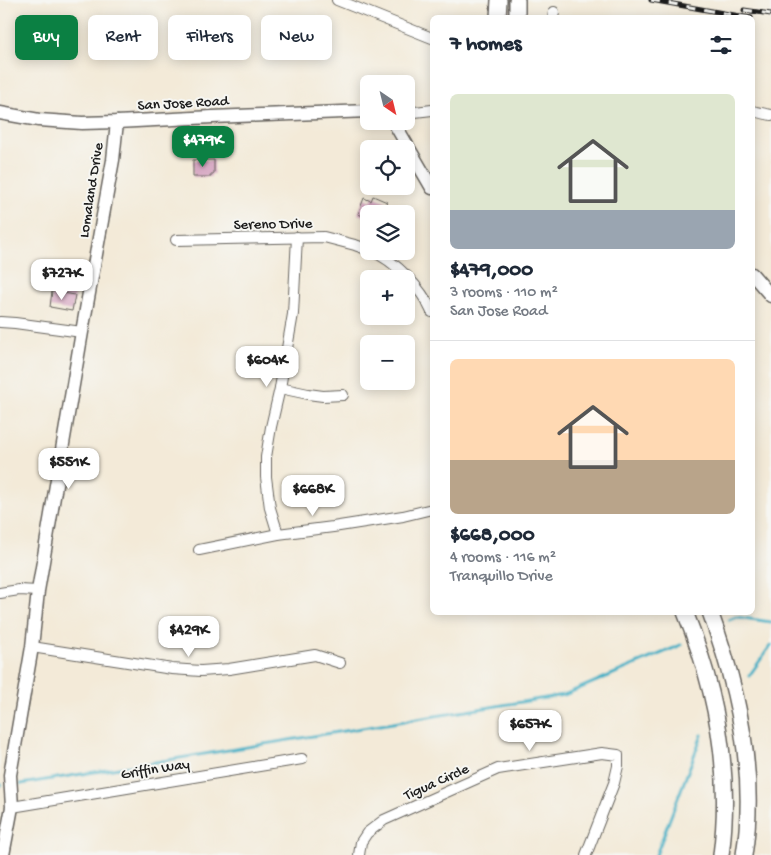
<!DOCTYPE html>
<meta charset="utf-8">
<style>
:root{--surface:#fff;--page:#f2f2f3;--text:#1f2937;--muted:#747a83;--line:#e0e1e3;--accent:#0b8043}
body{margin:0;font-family:"Gochi Hand",sans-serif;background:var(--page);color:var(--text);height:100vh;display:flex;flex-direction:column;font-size:19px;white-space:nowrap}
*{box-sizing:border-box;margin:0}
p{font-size:16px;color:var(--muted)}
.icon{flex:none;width:28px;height:28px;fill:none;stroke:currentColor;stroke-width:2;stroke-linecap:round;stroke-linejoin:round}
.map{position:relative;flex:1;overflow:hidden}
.side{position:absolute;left:430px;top:15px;width:325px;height:600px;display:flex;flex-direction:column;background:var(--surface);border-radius:8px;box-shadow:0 2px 12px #0003}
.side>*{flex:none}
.hud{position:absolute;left:15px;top:15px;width:340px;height:45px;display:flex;gap:10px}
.needle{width:32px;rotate:145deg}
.tools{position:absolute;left:360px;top:75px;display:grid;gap:10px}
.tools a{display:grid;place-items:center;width:55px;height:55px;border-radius:8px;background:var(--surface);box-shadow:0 2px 12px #0003;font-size:25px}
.price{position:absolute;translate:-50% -42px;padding:0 11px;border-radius:10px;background:#fff;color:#222;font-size:16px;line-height:32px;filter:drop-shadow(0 1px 2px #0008)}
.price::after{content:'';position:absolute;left:50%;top:30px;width:15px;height:11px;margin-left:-8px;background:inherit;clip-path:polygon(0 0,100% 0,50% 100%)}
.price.on{background:var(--accent);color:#fff}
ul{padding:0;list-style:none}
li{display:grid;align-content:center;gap:10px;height:265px;padding:0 20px}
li+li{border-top:1px solid var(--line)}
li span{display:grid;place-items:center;height:155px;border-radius:8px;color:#555}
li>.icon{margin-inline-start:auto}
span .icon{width:90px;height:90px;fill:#fffc;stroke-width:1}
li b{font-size:21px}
h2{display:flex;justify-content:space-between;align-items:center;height:60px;padding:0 20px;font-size:21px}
.chip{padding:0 18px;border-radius:8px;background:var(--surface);box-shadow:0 2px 12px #0003;font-size:18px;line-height:45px}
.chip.on{background:var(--accent);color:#fff}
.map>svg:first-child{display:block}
</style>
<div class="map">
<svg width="771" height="855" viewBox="0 0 771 855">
<rect width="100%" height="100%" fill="#f6f6f2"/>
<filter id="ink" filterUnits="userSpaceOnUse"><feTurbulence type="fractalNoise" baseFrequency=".02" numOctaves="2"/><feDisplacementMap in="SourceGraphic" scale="10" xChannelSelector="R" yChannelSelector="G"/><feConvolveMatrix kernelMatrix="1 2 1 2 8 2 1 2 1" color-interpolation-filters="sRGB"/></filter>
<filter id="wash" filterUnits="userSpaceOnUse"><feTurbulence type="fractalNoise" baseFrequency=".0096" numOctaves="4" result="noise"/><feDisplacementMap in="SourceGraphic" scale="20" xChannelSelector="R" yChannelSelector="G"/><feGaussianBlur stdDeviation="1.12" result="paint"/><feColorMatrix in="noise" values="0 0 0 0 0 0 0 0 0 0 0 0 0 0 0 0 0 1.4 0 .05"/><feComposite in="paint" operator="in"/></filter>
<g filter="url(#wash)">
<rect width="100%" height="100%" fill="#f3ead8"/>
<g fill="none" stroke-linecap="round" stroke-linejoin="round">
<!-- stream -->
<g stroke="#47b1c6" stroke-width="3">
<polyline points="729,620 736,617 771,622"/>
<polyline points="749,676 771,645"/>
<polyline points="21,784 564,695 681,645"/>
<polyline points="0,785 1,785"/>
<polyline points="656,855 702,735"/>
</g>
</g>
<g id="blocks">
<!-- building -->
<g fill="#d5a5c1">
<polygon points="193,160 214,160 214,174 211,174 211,177 193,177"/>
<polygon points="373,196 387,202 383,214 369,214 369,218 358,214 364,198 371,201"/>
<polygon points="52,291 75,295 72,311 50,307"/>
</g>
</g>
</g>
<g filter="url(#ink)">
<use href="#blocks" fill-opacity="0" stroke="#67645e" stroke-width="1"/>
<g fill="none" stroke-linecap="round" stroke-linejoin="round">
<!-- minor casing -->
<g stroke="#67645e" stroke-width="12">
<g id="minor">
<polyline points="337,0 432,38"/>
<polyline points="553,18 554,12"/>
<polyline points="752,111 771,115"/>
<polyline points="406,113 432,110"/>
<polyline points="176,240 324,237 355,245 369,250"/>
<path d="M371,251c24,9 51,38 61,61"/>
<polyline points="0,322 15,323 82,332"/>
<polyline points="280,388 308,394 323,396 343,395"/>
<polyline points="278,534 270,508 266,477 266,457 271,427 280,388 293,314 297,237"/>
<polyline points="199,550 278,534 333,527 403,516 432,509"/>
<polyline points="0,593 19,590 38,591"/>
<polyline points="32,647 172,669 201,671 229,669 315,655 340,663"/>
<polyline points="12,807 302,759"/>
<polyline points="359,855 361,842 367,833 384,820 498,769 602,753 618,755 618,766 614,783 586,855"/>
</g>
</g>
<!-- tertiary casing -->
<g stroke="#67645e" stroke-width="15">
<g id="tertiary">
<polyline points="0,113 39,120 82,123 117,122 212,117 369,111"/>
<polyline points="393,121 432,188"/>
<polyline points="752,274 771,296"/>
<polyline points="3,855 12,807 10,775 32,647 38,591 82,332 113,160 117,122"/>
</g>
</g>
<!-- primary casing -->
<g stroke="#67645e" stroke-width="18">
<g id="primary">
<polyline points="498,18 499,0"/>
<polyline points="517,18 517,0"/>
<path d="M685,612c31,77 47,160 36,243"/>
<path d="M710,612c28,76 47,162 34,243"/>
</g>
</g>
<!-- minor -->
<use href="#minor" stroke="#fff" stroke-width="10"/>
<!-- tertiary -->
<use href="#tertiary" stroke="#fff" stroke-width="12"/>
<!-- primary -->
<use href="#primary" stroke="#fff" stroke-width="15"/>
<!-- rail casing -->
<g stroke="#1c1c1c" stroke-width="5">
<g id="rail">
<polyline points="651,0 751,18"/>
<polyline points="744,10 771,14"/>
</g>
</g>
<!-- rail -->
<use href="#rail" stroke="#f6f6f2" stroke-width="3" stroke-dasharray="9" stroke-linecap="butt"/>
</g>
</g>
<g text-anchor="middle" stroke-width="4" stroke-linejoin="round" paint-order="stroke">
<!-- street labels -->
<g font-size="15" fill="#1c1c1c" stroke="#f6f6f2">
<text transform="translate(183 102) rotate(-3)" y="5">San Jose Road</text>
<text transform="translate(90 190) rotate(-81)" y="5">Lomaland Drive</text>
<text transform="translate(273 223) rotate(-1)" y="5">Sereno Drive</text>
<text transform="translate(155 768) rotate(-9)" y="5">Griffin Way</text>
<text transform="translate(436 781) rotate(-24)" y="5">Tigua Circle</text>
</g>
</g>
</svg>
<div class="tools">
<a><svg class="needle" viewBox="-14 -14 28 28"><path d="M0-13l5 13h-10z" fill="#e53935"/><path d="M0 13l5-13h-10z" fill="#747a83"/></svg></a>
<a><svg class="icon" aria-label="locate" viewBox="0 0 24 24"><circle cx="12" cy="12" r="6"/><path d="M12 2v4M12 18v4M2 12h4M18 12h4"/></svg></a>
<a><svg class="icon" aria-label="layers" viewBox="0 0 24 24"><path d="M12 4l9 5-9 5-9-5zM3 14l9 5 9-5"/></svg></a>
<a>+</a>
<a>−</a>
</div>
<b class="price on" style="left:203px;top:168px">$479K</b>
<b class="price" style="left:62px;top:301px">$727K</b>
<b class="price" style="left:267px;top:388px">$604K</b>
<b class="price" style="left:69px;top:490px">$551K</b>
<b class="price" style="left:313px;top:517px">$668K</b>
<b class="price" style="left:189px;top:658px">$429K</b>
<b class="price" style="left:530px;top:752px">$657K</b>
<div class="hud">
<a class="chip on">Buy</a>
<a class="chip">Rent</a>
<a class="chip">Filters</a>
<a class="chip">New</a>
</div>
<section class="side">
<h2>7 homes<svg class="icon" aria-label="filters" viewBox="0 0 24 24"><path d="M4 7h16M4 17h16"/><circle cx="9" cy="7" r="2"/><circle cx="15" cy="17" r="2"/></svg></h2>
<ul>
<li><span style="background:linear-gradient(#dfe7d0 75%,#9aa5b1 0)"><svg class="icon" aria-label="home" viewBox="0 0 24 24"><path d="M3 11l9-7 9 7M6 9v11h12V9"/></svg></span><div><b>$479,000</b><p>3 rooms · 110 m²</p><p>San Jose Road</p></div></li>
<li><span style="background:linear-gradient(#ffd9b3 65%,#b9a48a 0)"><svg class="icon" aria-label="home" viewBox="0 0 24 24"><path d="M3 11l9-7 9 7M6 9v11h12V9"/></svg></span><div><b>$668,000</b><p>4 rooms · 116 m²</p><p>Tranquillo Drive</p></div></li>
</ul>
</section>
</div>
